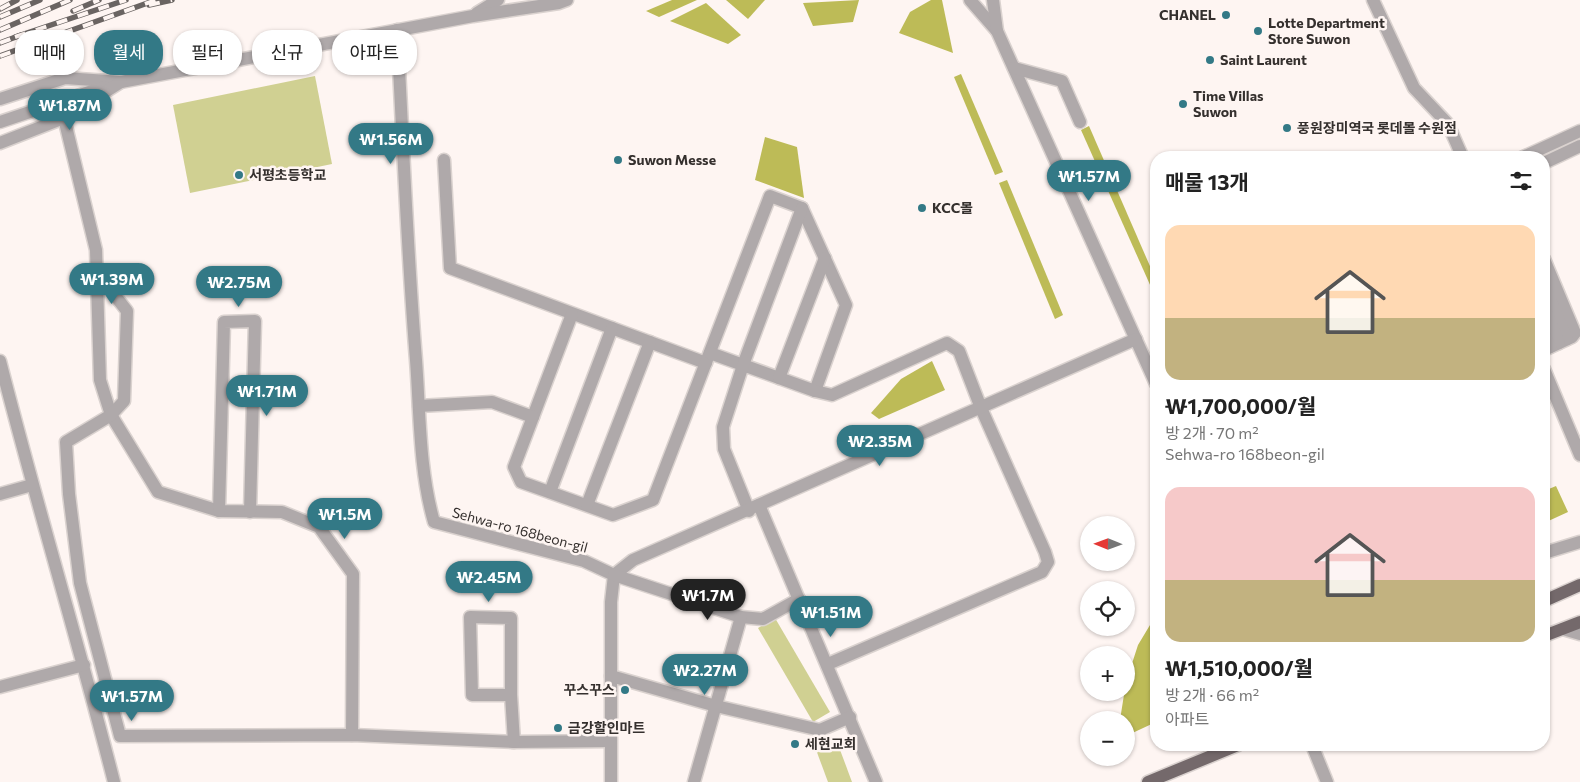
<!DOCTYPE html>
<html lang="ko">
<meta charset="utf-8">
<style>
:root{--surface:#fff;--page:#f6f6f6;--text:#222;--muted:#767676;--accent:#337986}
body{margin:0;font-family:Commissioner,"Noto Sans KR",sans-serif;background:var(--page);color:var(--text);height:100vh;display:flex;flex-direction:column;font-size:19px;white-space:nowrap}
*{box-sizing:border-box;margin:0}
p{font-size:16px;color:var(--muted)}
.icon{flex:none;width:28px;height:28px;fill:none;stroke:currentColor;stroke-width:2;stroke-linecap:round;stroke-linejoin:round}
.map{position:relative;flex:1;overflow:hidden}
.side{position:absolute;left:1150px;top:151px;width:400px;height:600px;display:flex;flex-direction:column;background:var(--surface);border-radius:20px;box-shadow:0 1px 4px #0004}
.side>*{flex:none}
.banner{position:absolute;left:15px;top:30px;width:475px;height:45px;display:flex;gap:10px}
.needle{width:32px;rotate:271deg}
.controls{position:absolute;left:1080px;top:516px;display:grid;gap:10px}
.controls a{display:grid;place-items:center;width:55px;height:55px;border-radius:50%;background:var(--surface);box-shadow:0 1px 4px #0004;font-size:25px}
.price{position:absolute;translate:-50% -42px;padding:0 11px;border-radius:18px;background:var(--accent);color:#fff;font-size:16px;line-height:32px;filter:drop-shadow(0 1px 2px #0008)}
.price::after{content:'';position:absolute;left:50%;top:30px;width:15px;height:11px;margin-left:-8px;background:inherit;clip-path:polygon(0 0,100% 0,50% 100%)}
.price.current{background:#222;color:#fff}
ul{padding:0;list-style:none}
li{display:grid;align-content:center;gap:10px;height:265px;padding:0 15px}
li span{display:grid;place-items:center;height:155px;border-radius:15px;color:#555}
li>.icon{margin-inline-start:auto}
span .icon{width:90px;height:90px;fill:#fffc;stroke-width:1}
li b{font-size:21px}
h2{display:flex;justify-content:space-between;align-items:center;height:60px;padding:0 15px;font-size:21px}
.tag{padding:0 18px;border-radius:20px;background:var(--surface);box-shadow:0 1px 4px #0004;font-size:18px;line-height:45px}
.tag.current{background:var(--accent);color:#fff}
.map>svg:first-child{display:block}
</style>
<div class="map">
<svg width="1580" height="782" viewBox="0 0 1580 782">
<rect width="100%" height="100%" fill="#fef5f2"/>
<!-- green -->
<g fill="#d0d092">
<polygon points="315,76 332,164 190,193 173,105"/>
<polygon points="775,618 830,712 813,722 758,628"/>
<polygon points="836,739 852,782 828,782 815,747"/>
</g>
<!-- forest -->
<g fill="#bdbb57">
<polygon points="672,0 697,0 659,17 646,11"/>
<polygon points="726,0 765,0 748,19"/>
<polygon points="859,0 853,22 813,26 803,3"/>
<polygon points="931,0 942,0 953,53 899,33 910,12"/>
<polygon points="706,3 741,35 728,44 670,21"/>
<polygon points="961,74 1003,172 995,175 954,77"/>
<polygon points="1089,126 1156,280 1151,287 1081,130"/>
<polygon points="765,137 797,147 804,198 755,180"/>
<polygon points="1007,180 1063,315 1055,319 999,183"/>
<polygon points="932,361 945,390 879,419 871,413 901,379"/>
<polygon points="1556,486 1568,512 1544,523 1544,491"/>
<polygon points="1156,615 1156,722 1126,736 1126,720 1120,720 1126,682 1138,645"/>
</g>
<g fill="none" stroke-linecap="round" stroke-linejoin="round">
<!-- minor casing -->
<g stroke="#dad2cf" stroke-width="15">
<g id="minor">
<polyline points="970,0 997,31"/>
<polyline points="993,0 997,31 1156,384"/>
<polyline points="1373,0 1414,88 1448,124 1463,158"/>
<polyline points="477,13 498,0"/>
<path d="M397,30c6,110 10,220 19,330 4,53 3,110 18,162l150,39 30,14 -3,27v180"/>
<polyline points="1014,68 1062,81 1080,122"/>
<polyline points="0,99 65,78 121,82 473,16 559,3 567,0"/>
<polyline points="64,118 96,250 100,380 111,415 158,492 219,511 282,512 319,527 353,574 352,735"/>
<polyline points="0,122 104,87"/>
<polyline points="0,143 64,118 121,82"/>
<polyline points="1521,158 1580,131"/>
<polyline points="444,160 450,268 706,363"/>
<polyline points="1544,163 1580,146"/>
<polyline points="1544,259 1575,333 1572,337 1544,350"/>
<polyline points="1544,285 1567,339"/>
<polyline points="113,293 127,311 124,401 111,415 66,442 69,494 80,583 120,736 352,735 514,742 610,741"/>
<polyline points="1544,307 1559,343"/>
<polyline points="572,314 514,467 521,482 613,515 653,500 770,196 802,208 846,305 815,391"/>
<polyline points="1544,334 1550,347"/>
<polyline points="710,353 815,391 832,395 947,343 959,351 981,408 1045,552 1048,562 1042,572 828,664"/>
<path d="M0,361c36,141 78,280 114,421"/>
<polyline points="1544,369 1580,455"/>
<polyline points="779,378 825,258"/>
<polyline points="419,406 492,402 533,417"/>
<polyline points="550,492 612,328"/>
<polyline points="0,494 32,485"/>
<polyline points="587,505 650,342"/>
<polyline points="759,505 876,782"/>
<polyline points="219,511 224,322 255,321 250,512"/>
<polyline points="749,511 724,449 723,427 743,365 802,208"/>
<polyline points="1544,553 1580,542"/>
<polyline points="614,575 633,560 1136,339"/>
<polyline points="614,575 741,617 763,619 799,599"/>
<polyline points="1563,629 1580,634"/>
<polyline points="611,676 716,706 820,730 850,717"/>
<polyline points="0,687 84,665"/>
<polyline points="511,695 472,695 470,617 511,618 511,695 514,742"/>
<polyline points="1312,745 1327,782"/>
<polyline points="694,782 741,617"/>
</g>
</g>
<!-- major casing -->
<g stroke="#dad2cf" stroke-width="15">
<g id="major">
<polyline points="1544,601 1580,585"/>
<polyline points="1544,636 1580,622"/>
<polyline points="1148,782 1238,745"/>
</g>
</g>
<!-- minor -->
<use href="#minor" stroke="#afa9aa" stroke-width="12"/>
<!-- major -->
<use href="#major" stroke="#74696b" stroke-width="12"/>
<!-- rail casing -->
<g stroke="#6a6462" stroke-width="5.5">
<g id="rail">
<polyline points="149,5 172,0"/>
<polyline points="0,9 17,0"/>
<polyline points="73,11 99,0"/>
<polyline points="0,17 40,0"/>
<polyline points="0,30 70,0"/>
<polyline points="15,37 126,0"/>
<polyline points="0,43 21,35"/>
<polyline points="0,56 156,0"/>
</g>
</g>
<!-- rail -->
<use href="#rail" stroke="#fef5f2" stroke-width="4" stroke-dasharray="11" stroke-linecap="butt"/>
</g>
<!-- markers -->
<g fill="#337986" stroke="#fef5f2" stroke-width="2">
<circle cx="1226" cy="15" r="5"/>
<circle cx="1258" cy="31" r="5"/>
<circle cx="1210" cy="60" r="5"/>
<circle cx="1183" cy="104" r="5"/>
<circle cx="1287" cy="128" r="5"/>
<circle cx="618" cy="160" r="5"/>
<circle cx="239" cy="175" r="5"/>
<circle cx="922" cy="208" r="5"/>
<circle cx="625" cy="690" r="5"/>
<circle cx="558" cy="728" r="5"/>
<circle cx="795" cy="744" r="5"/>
</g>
<g text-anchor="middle" stroke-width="5" stroke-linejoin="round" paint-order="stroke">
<!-- poi labels -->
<g font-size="14" font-weight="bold" fill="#35302e" stroke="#fef5f2" text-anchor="start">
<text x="1216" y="20" text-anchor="end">CHANEL</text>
<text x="1268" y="28">Lotte Department<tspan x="1268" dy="16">Store Suwon</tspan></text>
<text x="1220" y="65">Saint Laurent</text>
<text x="1193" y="101">Time Villas<tspan x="1193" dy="16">Suwon</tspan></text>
<text x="1297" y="133">풍원장미역국 롯데몰 수원점</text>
<text x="628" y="165">Suwon Messe</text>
<text x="249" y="180">서평초등학교</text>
<text x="932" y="213">KCC몰</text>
<text x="615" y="695" text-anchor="end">꾸스꾸스</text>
<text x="568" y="733">금강할인마트</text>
<text x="805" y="749">세현교회</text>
</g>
<!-- street labels -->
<g font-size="14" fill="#35302e" stroke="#fef5f2">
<text transform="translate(520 530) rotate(15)" y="5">Sehwa-ro 168beon-gil</text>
</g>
</g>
</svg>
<div class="controls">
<a><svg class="needle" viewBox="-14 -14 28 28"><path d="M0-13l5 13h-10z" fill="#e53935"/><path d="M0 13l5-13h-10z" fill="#767676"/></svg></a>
<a><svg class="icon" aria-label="locate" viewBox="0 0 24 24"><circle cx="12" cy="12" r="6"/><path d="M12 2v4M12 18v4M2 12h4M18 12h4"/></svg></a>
<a>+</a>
<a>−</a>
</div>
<b class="price" style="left:70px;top:131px">₩1.87M</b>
<b class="price" style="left:391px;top:165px">₩1.56M</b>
<b class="price" style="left:1089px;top:202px">₩1.57M</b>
<b class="price" style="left:112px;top:305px">₩1.39M</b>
<b class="price" style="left:239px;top:308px">₩2.75M</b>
<b class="price" style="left:267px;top:417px">₩1.71M</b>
<b class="price" style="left:880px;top:467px">₩2.35M</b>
<b class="price" style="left:345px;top:540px">₩1.5M</b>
<b class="price" style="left:489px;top:603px">₩2.45M</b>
<b class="price current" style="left:708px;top:621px">₩1.7M</b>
<b class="price" style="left:831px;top:638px">₩1.51M</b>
<b class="price" style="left:705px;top:696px">₩2.27M</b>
<b class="price" style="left:132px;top:722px">₩1.57M</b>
<div class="banner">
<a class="tag">매매</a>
<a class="tag current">월세</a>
<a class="tag">필터</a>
<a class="tag">신규</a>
<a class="tag">아파트</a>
</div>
<section class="side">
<h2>매물 13개<svg class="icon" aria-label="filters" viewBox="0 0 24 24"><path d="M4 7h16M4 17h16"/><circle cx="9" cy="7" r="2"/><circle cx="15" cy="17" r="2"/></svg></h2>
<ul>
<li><span style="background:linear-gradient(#ffd9b3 60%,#c2b280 0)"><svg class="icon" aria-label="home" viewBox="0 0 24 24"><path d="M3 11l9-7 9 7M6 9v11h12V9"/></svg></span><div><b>₩1,700,000/월</b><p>방 2개 · 70 m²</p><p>Sehwa-ro 168beon-gil</p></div></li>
<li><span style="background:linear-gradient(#f6c9c9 60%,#c2b280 0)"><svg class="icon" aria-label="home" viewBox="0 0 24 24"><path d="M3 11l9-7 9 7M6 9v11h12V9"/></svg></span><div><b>₩1,510,000/월</b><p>방 2개 · 66 m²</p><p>아파트</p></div></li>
</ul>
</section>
</div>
